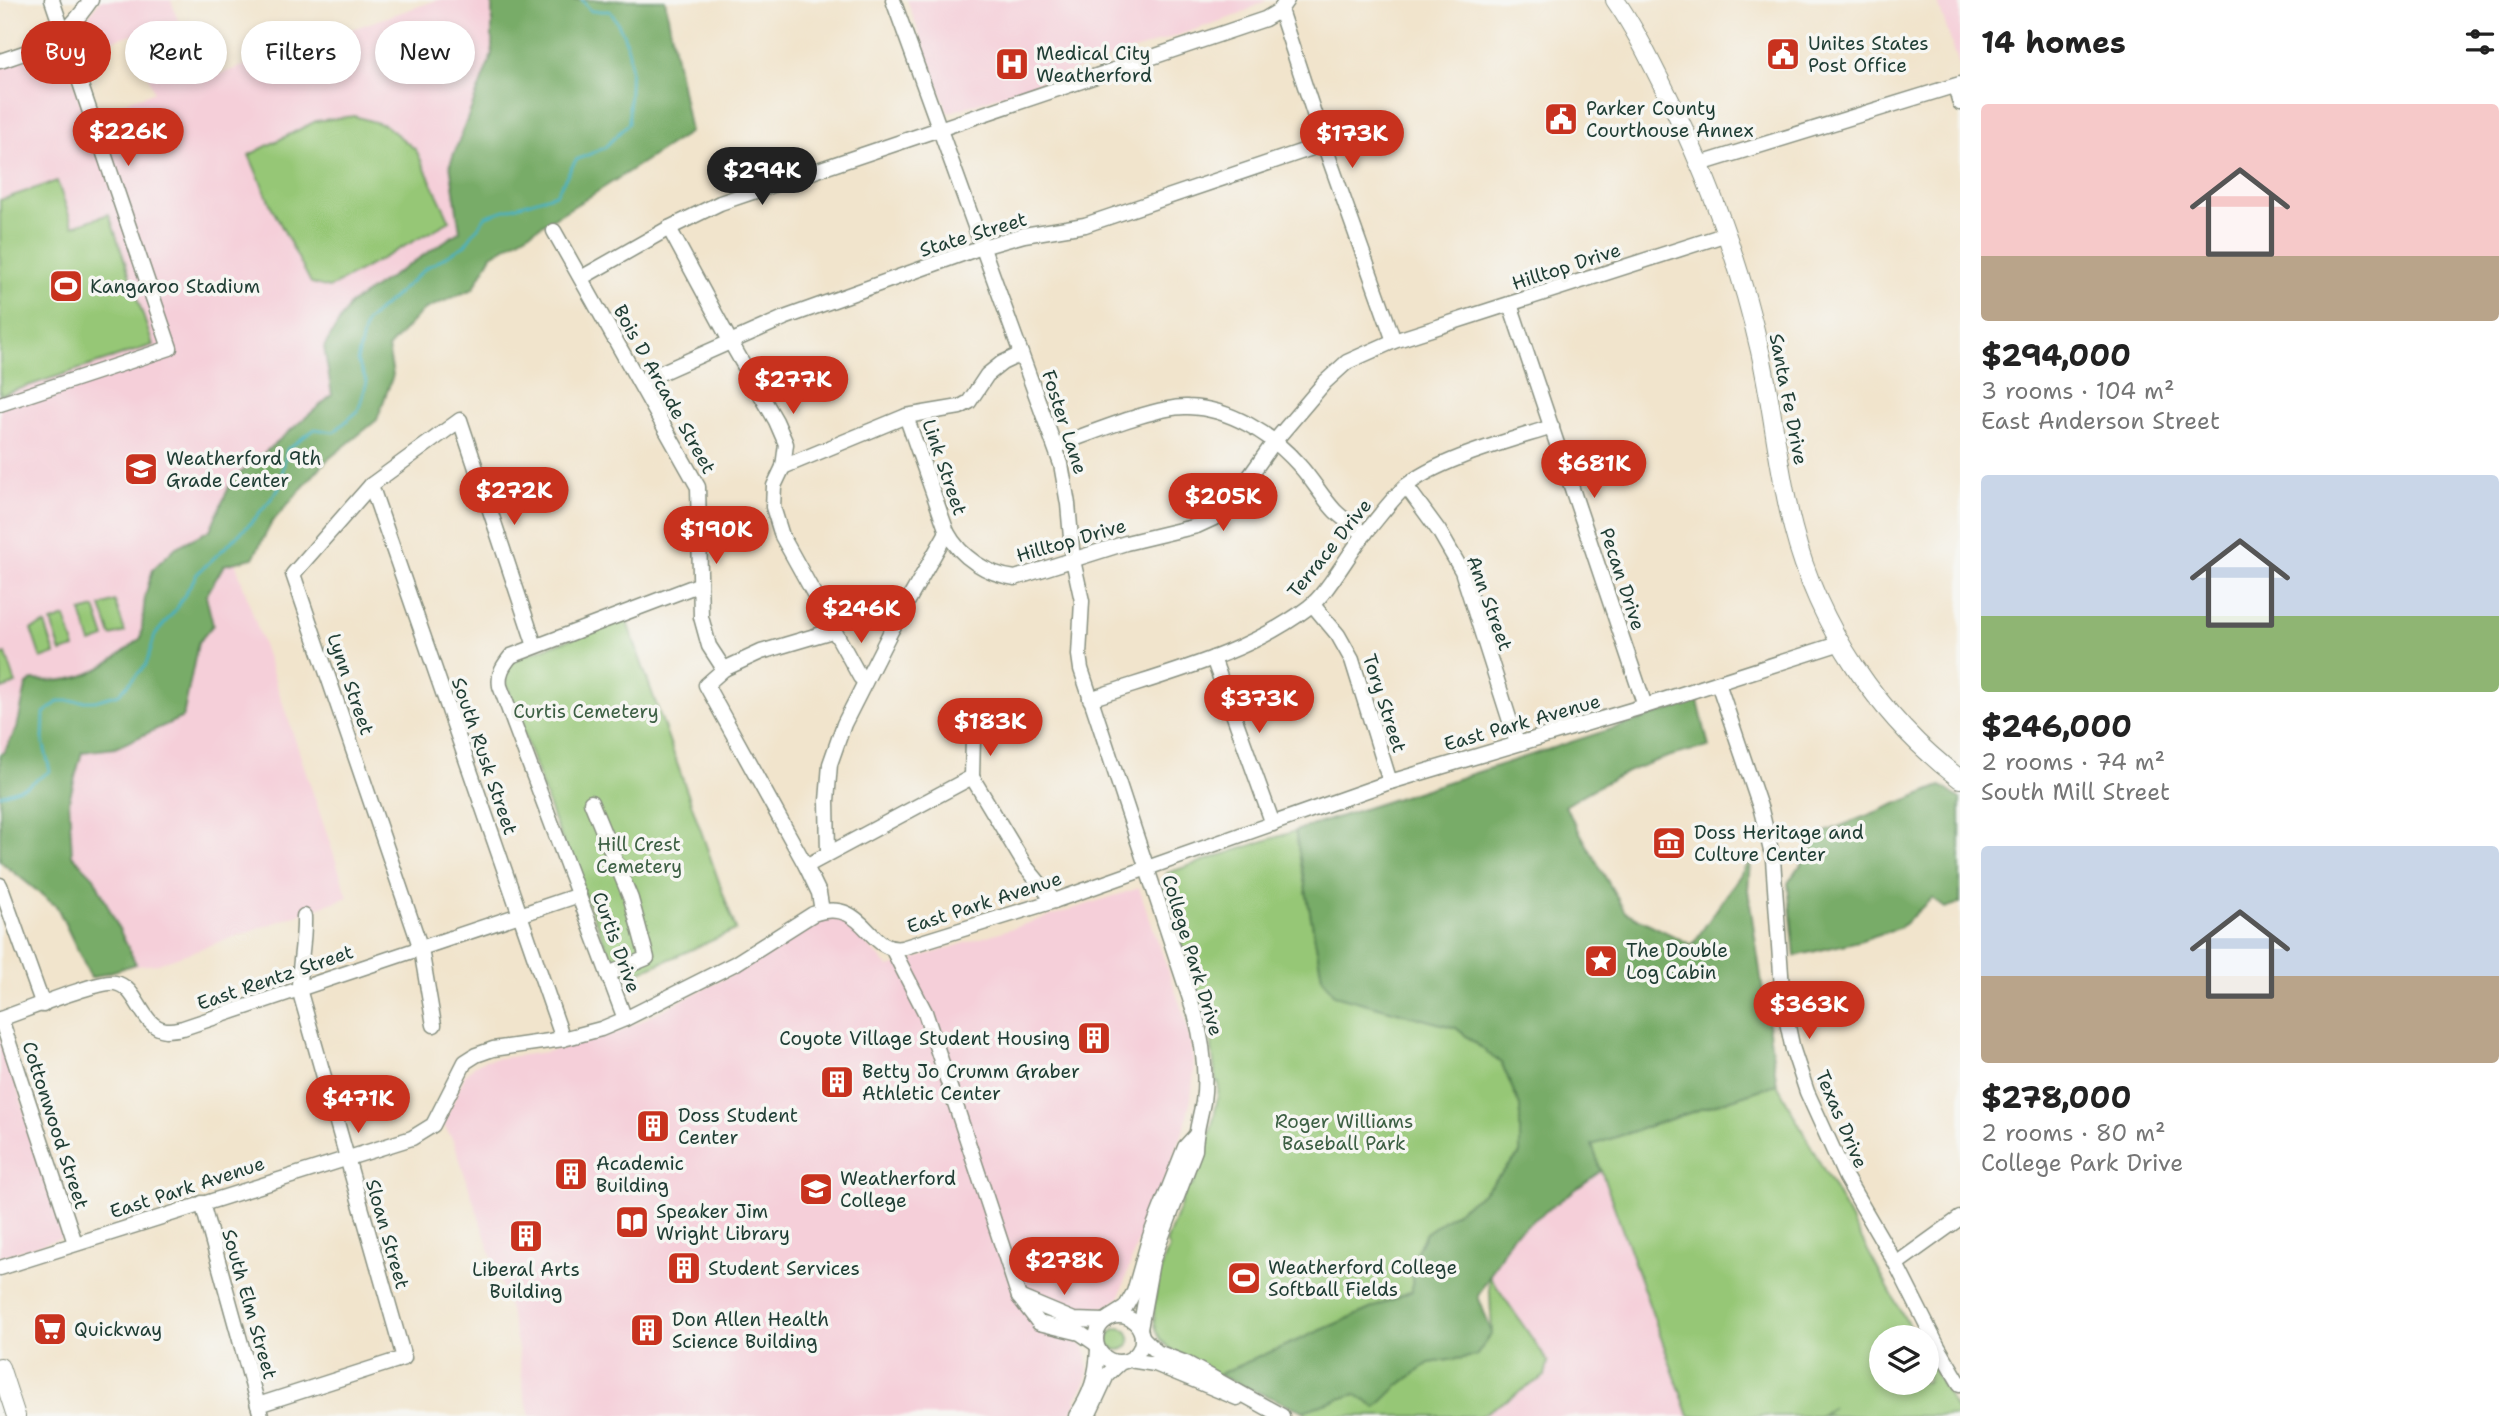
<!DOCTYPE html>
<meta charset="utf-8">
<style>
:root{--surface:#fff;--page:#f6f6f6;--text:#222;--muted:#767676;--accent:#c8321e}
body{margin:0;font-family:"Shantell Sans",sans-serif;background:var(--page);color:var(--text);height:100vh;display:flex;flex-direction:column;font-size:26px;white-space:nowrap}
*{box-sizing:border-box;margin:0}
p{font-size:23px;color:var(--muted)}
.icon{flex:none;width:38px;height:38px;fill:none;stroke:currentColor;stroke-width:2;stroke-linecap:round;stroke-linejoin:round}
.map{position:relative;flex:1;overflow:hidden}
.panel{display:flex;flex-direction:column;background:var(--surface);width:560px}
.panel>*{flex:none}
.top-card{position:absolute;left:21px;top:21px;width:665px;height:63px;display:flex;gap:14px}
.controls{position:absolute;left:1869px;top:1325px;display:grid;gap:14px}
.controls a{display:grid;place-items:center;width:70px;height:70px;border-radius:50%;background:var(--surface);box-shadow:0 4px 10px #0003;font-size:35px}
.price{position:absolute;translate:-50% -60px;padding:0 16px;border-radius:24px;background:var(--accent);color:#fff;font-size:23px;line-height:46px;filter:drop-shadow(0 2px 4px #0008)}
.price::after{content:'';position:absolute;left:50%;top:42px;width:21px;height:16px;margin-left:-10px;background:inherit;clip-path:polygon(0 0,100% 0,50% 100%)}
.price.on{background:#222;color:#fff}
ul{padding:0;list-style:none}
li{display:grid;align-content:center;gap:14px;height:371px;padding:0 21px}
li span{display:grid;place-items:center;height:217px;border-radius:7px;color:#555}
li>.icon{margin-inline-start:auto}
span .icon{width:126px;height:126px;fill:#fffc;stroke-width:1}
li b{font-size:30px}
h2{display:flex;justify-content:space-between;align-items:center;height:84px;padding:0 21px;font-size:30px}
.pill{padding:0 24px;border-radius:32px;background:var(--surface);box-shadow:0 4px 10px #0003;font-size:24px;line-height:63px}
.pill.on{background:var(--accent);color:#fff}
main{display:flex;flex:1;min-height:0}
.map>svg:first-child{display:block}
</style>
<main>
<div class="map">
<svg width="1960" height="1416" viewBox="0 0 1960 1416">
<rect width="100%" height="100%" fill="#f6f6f2"/>
<filter id="ink" filterUnits="userSpaceOnUse"><feTurbulence type="fractalNoise" baseFrequency=".0143" numOctaves="2"/><feDisplacementMap in="SourceGraphic" scale="14" xChannelSelector="R" yChannelSelector="G"/><feConvolveMatrix kernelMatrix="1 2 1 2 8 2 1 2 1" color-interpolation-filters="sRGB"/></filter>
<filter id="wash" filterUnits="userSpaceOnUse"><feTurbulence type="fractalNoise" baseFrequency=".00686" numOctaves="4" result="noise"/><feDisplacementMap in="SourceGraphic" scale="28" xChannelSelector="R" yChannelSelector="G"/><feGaussianBlur stdDeviation="1.57" result="paint"/><feColorMatrix in="noise" values="0 0 0 0 0 0 0 0 0 0 0 0 0 0 0 0 0 1.4 0 .05"/><feComposite in="paint" operator="in"/></filter>
<g filter="url(#wash)">
<rect width="100%" height="100%" fill="#f1e4cc"/>
<!-- built -->
<g fill="#f5cfd9">
<polygon points="100,0 171,0 199,81 437,0 492,0 492,54 461,133 460,231 358,361 234,558 348,897 157,964 110,969 0,793 0,66 56,47 61,48 85,115 154,92 133,34 76,51 74,36"/>
<polygon points="907,0 1267,0 1238,15 948,113"/>
<polygon points="1937,0 1960,0 1960,68"/>
<polygon points="1139,888 1185,1018 1191,1044 1194,1071 1191,1099 1185,1126 1145,1236 1138,1241 1119,1298 1108,1306 1082,1312 1080,1327 1073,1340 1082,1345 1087,1353 1088,1376 1082,1390 1075,1399 1077,1402 1070,1416 530,1416 524,1394 518,1348 510,1312 454,1142 443,1124 465,1075 475,1065 485,1060 546,1052 615,1034 749,966 826,918 838,919 851,928 889,967"/>
<polygon points="0,1034 64,1232 61,1238 0,1257"/>
<polygon points="1601,1171 1689,1416 1480,1416 1545,1376 1548,1362 1489,1275 1512,1236"/>
</g>
<!-- green -->
<g fill="#96c776" stroke="#5a8255" stroke-width="2">
<polygon points="354,116 385,125 416,150 450,221 329,288 311,283 272,208 249,155 316,121"/>
<polygon points="57,181 73,226 109,214 153,345 0,395 0,200"/>
<polygon points="115,601 125,632 111,636 101,606"/>
<polygon points="95,608 105,638 91,643 81,612"/>
<polygon points="65,617 75,648 61,652 51,622"/>
<polygon points="626,619 736,930 620,981 553,818 504,677 509,665 520,657"/>
<polygon points="45,624 55,654 41,659 31,629"/>
<polygon points="6,654 16,684 2,689 0,656"/>
<path d="M1295,831l27,146 12,18 122,33 46,36 18,42v48l-37,39 -57,40 -13,26 -1,32 -195,84c-16,-10 -38,-18 -52,-31 -22,-20 -6,-73 4,-96l-3,-5 21,-55 6,-3c11,-33 24,-66 26,-102l-3,-1 -6,-50 -47,-145 4,-14z"/>
<polygon points="1777,1084 1915,1337 1881,1337 1881,1382 1927,1382 1927,1358 1960,1416 1822,1416 1832,1407 1819,1416 1689,1416 1592,1145"/>
<polygon points="1489,1275 1548,1362 1545,1376 1480,1416 1309,1416 1303,1411 1355,1394 1376,1407 1398,1386 1429,1363 1476,1356 1492,1333"/>
<circle cx="1119" cy="1339" r="11"/>
</g>
<!-- forest -->
<g fill="#78ac67" stroke="#4c744e" stroke-width="2">
<path d="M492,0h173l25,132 -101,65 -97,58 -19,34 -50,21 -35,38 5,27 -16,45 -51,41 -54,61 -19,36 -29,7 -18,31 7,29 -15,18 -15,74 -68,31 -33,4 -13,48 3,55 22,22 42,87 -45,14 -34,-71 -57,-46v-107l4,-2 13,-24 9,-42 6,-6c52,5 70,-11 109,-42l4,-42 8,-27 23,-22 34,-17 22,-50 100,-85 -8,-48 26,-43 110,-73 -10,-67 42,-110z"/>
<path d="M1698,701l11,46c-51,9 -101,31 -144,59l60,106 67,33 58,-84 -2,29 29,194 -185,61 9,26 -89,65 -34,60 14,37 -16,23 -47,7 -31,23 -22,22 -21,-14 -52,17 -86,-36 195,-84 1,-32 13,-26 57,-40 37,-39v-48l-18,-42 -46,-36 -122,-33 -12,-18 -27,-146z"/>
<polygon points="1941,786 1960,799 1960,903 1945,908 1932,898 1901,927 1859,941 1795,956 1788,883 1823,833"/>
</g>
<g fill="none" stroke-linecap="round" stroke-linejoin="round">
<!-- stream -->
<path stroke="#45b1c3" stroke-width="2.5" d="M0,795l27,-9 23,-15 -7,-30 1,-28 15,-12h36l24,-7 27,-29 9,-30 22,-27 20,-34 55,-52 27,-33 8,-40 28,-20 19,3 24,-21 9,-29 -10,-21 9,-39 60,-54 38,-22 22,-30 70,-22 20,-34 28,-12 25,-25c-1,-48 11,-69 -19,-112h-19l-9,-11"/>
</g>
</g>
<g filter="url(#ink)">
<g fill="none" stroke-linecap="round" stroke-linejoin="round">
<!-- minor casing -->
<g stroke="#889080" stroke-width="17">
<g id="minor">
<path d="M893,0l168,464 7,40 5,56 9,41 -3,54 2,14 114,345c8,29 12,58 8,88 -3,16 -8,31 -8,48l-43,112 -12,67"/>
<polyline points="1280,10 1324,144 1394,341"/>
<path d="M0,61c48,-16 61,-18 91,-61"/>
<polyline points="1955,86 1960,103"/>
<polyline points="1700,164 1960,84"/>
<polyline points="669,228 730,341 776,421 786,444 783,467 774,486 773,507 782,536 860,677 865,682"/>
<polyline points="554,231 698,487 701,617 709,646 724,669 706,685 806,866 819,893 822,911"/>
<polyline points="581,278 669,228 720,203 1265,19 1280,10 1287,0"/>
<polyline points="1510,304 1645,706"/>
<polyline points="640,382 784,318 982,247 1024,235 1085,225 1324,144"/>
<polyline points="0,404 170,348 52,0"/>
<polyline points="906,416 947,532"/>
<path d="M1055,446c32,-11 103,-41 133,-39 41,1 84,27 111,58 13,14 23,32 36,46 9,9 20,16 30,23"/>
<polyline points="783,467 906,416 960,407 969,402 987,375 1002,363 1021,354"/>
<polyline points="371,485 563,1039"/>
<polyline points="1406,486 1439,531 1462,571 1517,743"/>
<polyline points="1313,605 1338,635 1352,660 1390,782"/>
<polyline points="1213,658 1273,824"/>
<polyline points="724,669 761,652 832,631"/>
<polyline points="1718,683 1761,810 1773,859 1783,1003 1793,1050 1807,1092 1846,1178 1896,1264 1937,1345 1960,1384"/>
<path d="M1090,699c74,-25 156,-44 219,-92 18,-13 41,-56 58,-76 12,-14 24,-31 38,-44 30,-27 107,-47 147,-60"/>
<polyline points="972,777 973,738"/>
<polyline points="591,802 631,899 647,958 608,974"/>
<path d="M828,853l-1,-52 3,-37 14,-40 47,-93 56,-99c14,26 40,42 68,46l111,-35 71,-17 26,-12 51,-72 51,-60 22,-20 47,-21 333,-107"/>
<polyline points="806,866 972,777 1026,867 1054,901"/>
<polyline points="0,885 43,1005"/>
<polyline points="893,950 925,1012 1019,1297 1039,1323 1080,1333 1096,1344"/>
<path d="M0,1019c21,-7 99,-39 115,-36 24,4 25,44 51,47 5,0 12,-1 17,-2l396,-133"/>
<polyline points="1,1019 75,1243"/>
<path d="M625,1019l-125,-333c-2,-13 3,-20 11,-30l187,-71"/>
<polyline points="434,1025 421,949 293,574 371,485 460,420 535,646"/>
<polyline points="202,1203 261,1416"/>
<polyline points="1896,1264 1960,1218"/>
<path d="M0,1268l412,-130 21,-13 32,-63 11,-7 17,-6 70,-10 38,-10 24,-10 111,-56 77,-49c53,-18 54,40 89,34l152,-47 336,-119 255,-76 196,-63"/>
<polyline points="1019,1297 1074,1320 1105,1321"/>
<circle cx="1119" cy="1339" r="23"/>
<polyline points="1109,1318 1125,1308 1134,1292 1150,1236 1185,1147 1195,1136"/>
<polyline points="1142,1337 1157,1352 1186,1363 1282,1416"/>
<polyline points="1129,1360 1155,1364 1237,1398"/>
<path d="M258,1405l146,-47 -105,-369c0,-25 6,-49 5,-73"/>
<path d="M1076,1416c15,-21 21,-41 22,-67"/>
<polyline points="1088,1416 1107,1375 1121,1362"/>
</g>
</g>
<!-- major casing -->
<g stroke="#889080" stroke-width="20">
<g id="major">
<path d="M1615,0c19,27 34,58 49,88 42,83 75,171 96,263 13,58 18,119 33,177 25,98 86,190 167,251"/>
<polyline points="0,1367 16,1416"/>
</g>
</g>
<!-- minor -->
<use href="#minor" stroke="#fff" stroke-width="14"/>
<!-- major -->
<use href="#major" stroke="#fff" stroke-width="18"/>
</g>
</g>
<!-- icons -->
<defs>
<g id="civic-square" transform="scale(1.75)"><rect x="-9" y="-9" width="18" height="18" rx="4" fill="#c8321e" stroke="#f6f6f2"/><path d="M-.6-6.5H3V-4.5H.6V-3L4-1V1h2V6H-6V1h2V-1L-.6-3ZM-1.2 2.5V6h2.4V2.5Z" fill="#fff"/></g>
<g id="hospital-square" transform="scale(1.75)"><rect x="-9" y="-9" width="18" height="18" rx="4" fill="#c8321e" stroke="#f6f6f2"/><path d="M-5-5h3v3.5h4V-5h3V5h-3V1.5h-4V5h-3Z" fill="#fff"/></g>
<g id="stadium-square" transform="scale(1.75)"><rect x="-9" y="-9" width="18" height="18" rx="4" fill="#c8321e" stroke="#f6f6f2"/><path d="M0-5a6.5 5 0 1 0 0 10a6.5 5 0 1 0 0-10ZM-3.5-1.8h7v3.6h-7Z" fill="#fff"/></g>
<g id="school-square" transform="scale(1.75)"><rect x="-9" y="-9" width="18" height="18" rx="4" fill="#c8321e" stroke="#f6f6f2"/><path d="M0-5L7-2L0 1L-7-2ZM-4 1L0 2.5L4 1V4Q0 6-4 4Z" fill="#fff"/></g>
<g id="museum-square" transform="scale(1.75)"><rect x="-9" y="-9" width="18" height="18" rx="4" fill="#c8321e" stroke="#f6f6f2"/><path d="M0-6L6-3V-2H-6V-3ZM-5-1h2V3h-2ZM-1-1h2V3h-2ZM3-1h2V3H3ZM-6 4H6V6H-6Z" fill="#fff"/></g>
<g id="sight-square" transform="scale(1.75)"><rect x="-9" y="-9" width="18" height="18" rx="4" fill="#c8321e" stroke="#f6f6f2"/><path d="M0-6L1.8-2.2L6-1.7L2.9 1.2L3.7 5.4L0 3.3L-3.7 5.4L-2.9 1.2L-6-1.7L-1.8-2.2Z" fill="#fff"/></g>
<g id="building-square" transform="scale(1.75)"><rect x="-9" y="-9" width="18" height="18" rx="4" fill="#c8321e" stroke="#f6f6f2"/><path d="M-4-6H4V6H1V3H-1V6H-4ZM-2.5-4.3h1.7v1.8h-1.7ZM.8-4.3h1.7v1.8H.8ZM-2.5-1h1.7V.8h-1.7ZM.8-1h1.7V.8H.8Z" fill="#fff"/></g>
<g id="university-square" transform="scale(1.75)"><rect x="-9" y="-9" width="18" height="18" rx="4" fill="#c8321e" stroke="#f6f6f2"/><path d="M0-5L7-2L0 1L-7-2ZM-4 1L0 2.5L4 1V4Q0 6-4 4Z" fill="#fff"/></g>
<g id="library-square" transform="scale(1.75)"><rect x="-9" y="-9" width="18" height="18" rx="4" fill="#c8321e" stroke="#f6f6f2"/><path d="M-6-4Q-3-5.5-.7-3.5V5Q-3 3-6 4ZM6-4Q3-5.5 .7-3.5V5Q3 3 6 4Z" fill="#fff"/></g>
<g id="supermarket-square" transform="scale(1.75)"><rect x="-9" y="-9" width="18" height="18" rx="4" fill="#c8321e" stroke="#f6f6f2"/><path d="M-6-5.5h2.5l.6 2H6L4.5 2H-2.5L-4.4-4H-6ZM-1.5 3.2a1.3 1.3 0 1 0 .1 0ZM3 3.2a1.3 1.3 0 1 0 .1 0Z" fill="#fff"/></g>
</defs>
<g fill-rule="evenodd">
<use href="#civic-square" x="1783" y="54"/>
<use href="#hospital-square" x="1012" y="64"/>
<use href="#civic-square" x="1561" y="119"/>
<use href="#stadium-square" x="66" y="286"/>
<use href="#school-square" x="141" y="469"/>
<use href="#museum-square" x="1669" y="843"/>
<use href="#sight-square" x="1601" y="961"/>
<use href="#building-square" x="1094" y="1038"/>
<use href="#building-square" x="837" y="1082"/>
<use href="#building-square" x="653" y="1126"/>
<use href="#building-square" x="571" y="1174"/>
<use href="#university-square" x="816" y="1189"/>
<use href="#library-square" x="632" y="1222"/>
<use href="#building-square" x="526" y="1236"/>
<use href="#building-square" x="684" y="1268"/>
<use href="#stadium-square" x="1244" y="1278"/>
<use href="#supermarket-square" x="50" y="1329"/>
<use href="#building-square" x="647" y="1330"/>
</g>
<g text-anchor="middle" stroke-width="7" stroke-linejoin="round" paint-order="stroke">
<!-- poi labels -->
<g font-size="19" fill="#1f3d34" stroke="#f6f6f2" text-anchor="start">
<text x="1808" y="50">Unites States<tspan x="1808" dy="22">Post Office</tspan></text>
<text x="1036" y="60">Medical City<tspan x="1036" dy="22">Weatherford</tspan></text>
<text x="1586" y="115">Parker County<tspan x="1586" dy="22">Courthouse Annex</tspan></text>
<text x="90" y="293">Kangaroo Stadium</text>
<text x="166" y="465">Weatherford 9th<tspan x="166" dy="22">Grade Center</tspan></text>
<text x="1694" y="839">Doss Heritage and<tspan x="1694" dy="22">Culture Center</tspan></text>
<text x="1626" y="957">The Double<tspan x="1626" dy="22">Log Cabin</tspan></text>
<text x="1070" y="1045" text-anchor="end">Coyote Village Student Housing</text>
<text x="862" y="1078">Betty Jo Crumm Graber<tspan x="862" dy="22">Athletic Center</tspan></text>
<text x="678" y="1122">Doss Student<tspan x="678" dy="22">Center</tspan></text>
<text x="596" y="1170">Academic<tspan x="596" dy="22">Building</tspan></text>
<text x="840" y="1185">Weatherford<tspan x="840" dy="22">College</tspan></text>
<text x="656" y="1218">Speaker Jim<tspan x="656" dy="22">Wright Library</tspan></text>
<text x="1268" y="1274">Weatherford College<tspan x="1268" dy="22">Softball Fields</tspan></text>
<text x="708" y="1275">Student Services</text>
<text x="526" y="1276" text-anchor="middle">Liberal Arts<tspan x="526" dy="22">Building</tspan></text>
<text x="672" y="1326">Don Allen Health<tspan x="672" dy="22">Science Building</tspan></text>
<text x="74" y="1336">Quickway</text>
</g>
<!-- street labels -->
<g font-size="19" fill="#1f3d34" stroke="#f6f6f2">
<text transform="translate(973 234) rotate(-17)" y="7">State Street</text>
<text transform="translate(1566 266) rotate(-18)" y="7">Hilltop Drive</text>
<text transform="translate(665 389) rotate(61)" y="7">Bois D Arcade Street</text>
<text transform="translate(1789 399) rotate(79)" y="7">Santa Fe Drive</text>
<text transform="translate(1065 422) rotate(72)" y="7">Foster Lane</text>
<text transform="translate(945 467) rotate(71)" y="7">Link Street</text>
<text transform="translate(1071 540) rotate(-16)" y="7">Hilltop Drive</text>
<text transform="translate(1329 548) rotate(-51)" y="7">Terrace Drive</text>
<text transform="translate(1623 579) rotate(72)" y="7">Pecan Drive</text>
<text transform="translate(1490 603) rotate(70)" y="7">Ann Street</text>
<text transform="translate(351 684) rotate(71)" y="7">Lynn Street</text>
<text transform="translate(1385 703) rotate(72)" y="7">Tory Street</text>
<text transform="translate(1522 722) rotate(-16)" y="7">East Park Avenue</text>
<text transform="translate(485 756) rotate(71)" y="7">South Rusk Street</text>
<text transform="translate(984 902) rotate(-18)" y="7">East Park Avenue</text>
<text transform="translate(617 942) rotate(70)" y="7">Curtis Drive</text>
<text transform="translate(1193 955) rotate(73)" y="7">College Park Drive</text>
<text transform="translate(275 977) rotate(-19)" y="7">East Rentz Street</text>
<text transform="translate(1842 1119) rotate(67)" y="7">Texas Drive</text>
<text transform="translate(56 1125) rotate(72)" y="7">Cottonwood Street</text>
<text transform="translate(187 1187) rotate(-18)" y="7">East Park Avenue</text>
<text transform="translate(388 1234) rotate(74)" y="7">Sloan Street</text>
<text transform="translate(250 1304) rotate(74)" y="7">South Elm Street</text>
</g>
<!-- park labels -->
<g font-size="19" fill="#3d6044" stroke="#f6f6f2">
<text x="586" y="718">Curtis Cemetery</text>
<text x="639" y="851">Hill Crest<tspan x="639" dy="22">Cemetery</tspan></text>
<text x="1344" y="1128">Roger Williams<tspan x="1344" dy="22">Baseball Park</tspan></text>
</g>
</g>
</svg>
<div class="controls">
<a><svg class="icon" aria-label="layers" viewBox="0 0 24 24"><path d="M12 4l9 5-9 5-9-5zM3 14l9 5 9-5"/></svg></a>
</div>
<b class="price" style="left:128px;top:168px">$226K</b>
<b class="price" style="left:1352px;top:170px">$173K</b>
<b class="price on" style="left:762px;top:207px">$294K</b>
<b class="price" style="left:793px;top:416px">$277K</b>
<b class="price" style="left:1594px;top:500px">$681K</b>
<b class="price" style="left:514px;top:527px">$272K</b>
<b class="price" style="left:1223px;top:533px">$205K</b>
<b class="price" style="left:716px;top:566px">$190K</b>
<b class="price" style="left:861px;top:645px">$246K</b>
<b class="price" style="left:1259px;top:735px">$373K</b>
<b class="price" style="left:990px;top:758px">$183K</b>
<b class="price" style="left:1809px;top:1041px">$363K</b>
<b class="price" style="left:358px;top:1135px">$471K</b>
<b class="price" style="left:1064px;top:1297px">$278K</b>
<div class="top-card">
<a class="pill on">Buy</a>
<a class="pill">Rent</a>
<a class="pill">Filters</a>
<a class="pill">New</a>
</div>
</div>
<section class="panel">
<h2>14 homes<svg class="icon" aria-label="filters" viewBox="0 0 24 24"><path d="M4 7h16M4 17h16"/><circle cx="9" cy="7" r="2"/><circle cx="15" cy="17" r="2"/></svg></h2>
<ul>
<li><span style="background:linear-gradient(#f6c9c9 70%,#b9a48a 0)"><svg class="icon" aria-label="home" viewBox="0 0 24 24"><path d="M3 11l9-7 9 7M6 9v11h12V9"/></svg></span><div><b>$294,000</b><p>3 rooms · 104 m²</p><p>East Anderson Street</p></div></li>
<li><span style="background:linear-gradient(#c9d6e8 65%,#8fb573 0)"><svg class="icon" aria-label="home" viewBox="0 0 24 24"><path d="M3 11l9-7 9 7M6 9v11h12V9"/></svg></span><div><b>$246,000</b><p>2 rooms · 74 m²</p><p>South Mill Street</p></div></li>
<li><span style="background:linear-gradient(#c9d6e8 60%,#b9a48a 0)"><svg class="icon" aria-label="home" viewBox="0 0 24 24"><path d="M3 11l9-7 9 7M6 9v11h12V9"/></svg></span><div><b>$278,000</b><p>2 rooms · 80 m²</p><p>College Park Drive</p></div></li>
</ul>
</section>
</main>
